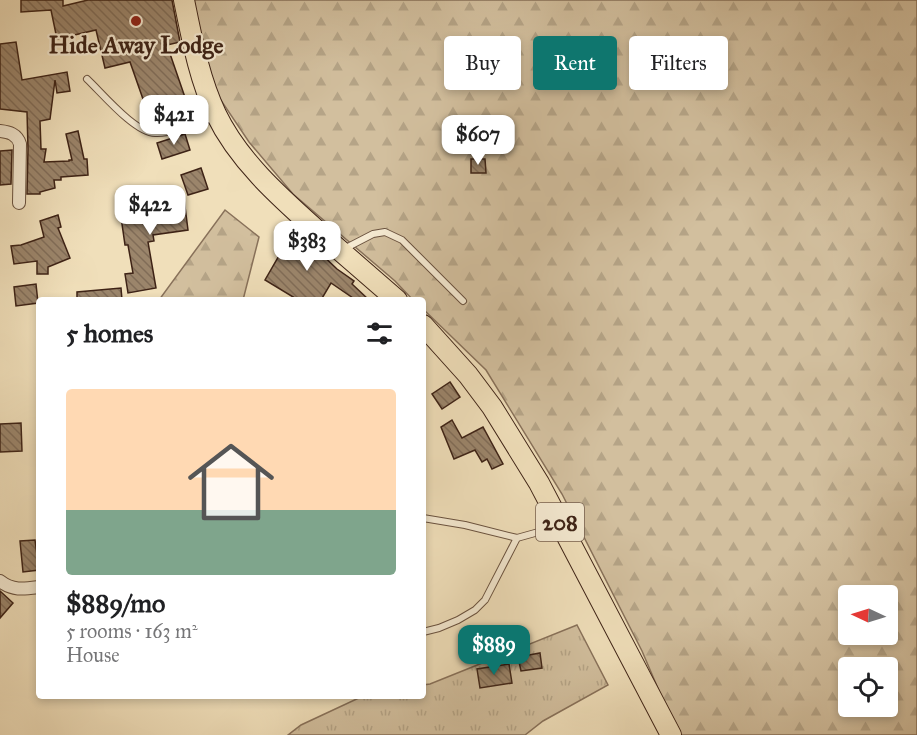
<!DOCTYPE html>
<meta charset="utf-8">
<style>
:root{--surface:#fff;--page:#f6f6f6;--text:#202124;--muted:#757577;--accent:#0f766e}
body{margin:0;font-family:"IM FELL Great Primer",serif;background:var(--page);color:var(--text);height:100vh;display:flex;flex-direction:column;font-size:22px;white-space:nowrap}
*{box-sizing:border-box;margin:0}
p{font-size:20px;color:var(--muted)}
.icon{flex:none;width:33px;height:33px;fill:none;stroke:currentColor;stroke-width:2;stroke-linecap:round;stroke-linejoin:round}
.map{position:relative;flex:1;overflow:hidden}
.panel{position:absolute;left:36px;top:297px;width:390px;height:402px;display:flex;flex-direction:column;background:var(--surface);border-radius:6px;box-shadow:0 3px 9px #0003}
.panel>*{flex:none}
.banner{position:absolute;left:444px;top:36px;width:382px;height:54px;display:flex;gap:12px}
.needle{width:39px;rotate:274deg}
.buttons{position:absolute;left:838px;top:585px;display:grid;gap:12px}
.buttons a{display:grid;place-items:center;width:60px;height:60px;border-radius:6px;background:var(--surface);box-shadow:0 3px 9px #0003;font-size:30px}
.price{position:absolute;translate:-50% -51px;padding:0 14px;border-radius:12px;background:#fff;color:#222;font-size:20px;line-height:39px;filter:drop-shadow(0 2px 3px #0008)}
.price::after{content:'';position:absolute;left:50%;top:36px;width:18px;height:14px;margin-left:-9px;background:inherit;clip-path:polygon(0 0,100% 0,50% 100%)}
.price.current{background:var(--accent);color:#fff}
ul{padding:0;list-style:none}
li{display:grid;align-content:center;gap:12px;height:318px;padding:0 30px}
li span{display:grid;place-items:center;height:186px;border-radius:6px;color:#555}
li>.icon{margin-inline-start:auto}
span .icon{width:108px;height:108px;fill:#fffc;stroke-width:1}
li b{font-size:26px}
h2{display:flex;justify-content:space-between;align-items:center;height:72px;padding:0 30px;font-size:26px}
.tag{padding:0 21px;border-radius:6px;background:var(--surface);box-shadow:0 3px 9px #0003;font-size:21px;line-height:54px}
.tag.current{background:var(--accent);color:#fff}
.map>svg:first-child{display:block}
</style>
<div class="map">
<svg width="917" height="735" viewBox="0 0 917 735">
<defs>
<pattern id="grass-tufts" width="24" height="20" patternUnits="userSpaceOnUse" patternTransform="scale(1.5)"><rect width="24" height="20" fill="#d2bf9e"/><path d="M3 7l-1-3M5 7V3M7 7l1-3M15 17l-1-3M17 17v-4M19 17l1-3" fill="none" stroke="#b5a487"/></pattern>
<pattern id="forest-firs" width="22" height="20" patternUnits="userSpaceOnUse" patternTransform="scale(1.5)"><rect width="22" height="20" fill="#d2bf9e"/><path d="M5 1l3.5 6h-7zM16 11l3.5 6h-7z" fill="#b5a487"/></pattern>
<pattern id="building-back-hatch" width="6" height="6" patternUnits="userSpaceOnUse" patternTransform="scale(1.5)"><rect width="6" height="6" fill="#9b856b"/><path d="M-1 5l2 2M0 0l6 6M5-1l2 2" fill="none" stroke="#806c57"/></pattern>
</defs>
<rect width="100%" height="100%" fill="#f0dfba"/>
<filter id="stains"><feTurbulence type="fractalNoise" baseFrequency=".00333" numOctaves="4"/><feColorMatrix values="0 0 0 0 .2 0 0 0 0 .09 0 0 0 0 .02 0 0 0 .5 -.17"/></filter>
<radialGradient id="worn" r=".72"><stop offset=".6" stop-color="#630" stop-opacity="0"/><stop offset="1" stop-color="#630" stop-opacity=".3"/></radialGradient>
<!-- grass -->
<polygon fill="url(#grass-tufts)" stroke="#88715a" stroke-width="1.5" points="577,625 608,685 543,721 525,735 288,735 301,725 363,696 423,696 423,685 430,684"/>
<!-- forest -->
<g fill="url(#forest-firs)" stroke="#88715a" stroke-width="1.5" fill-rule="evenodd">
<path d="M191,0h726v735h-239l-36,-84 -80,-157 -76,-124 -63,-61v-9h-10l-18,-19 -102,-87 -44,-52 -33,-49 -10,-23zM849,596h39v38h-39zM849,668h39v38h-39z"/>
<polygon points="225,210 259,237 243,300 159,300"/>
</g>
<!-- building -->
<g fill="url(#building-back-hatch)" stroke="#3e2316" stroke-width="1.5">
<polygon points="21,0 63,0 63,6 88,0 172,0 180,42 167,45 188,106 150,119 130,62 105,68 96,30 57,39 51,10 21,12"/>
<polygon points="16,42 22,80 67,72 70,91 57,93 55,80 50,119 40,121 41,149 46,149 44,162 69,161 69,160 72,160 66,134 78,131 84,159 87,159 88,175 61,177 61,180 54,180 55,188 40,192 40,194 27,194 28,149 27,112 0,109 0,44"/>
<polygon points="185,134 190,150 162,159 157,143"/>
<polygon points="12,150 11,184 0,185 0,151"/>
<polygon points="471,159 485,159 486,173 471,173"/>
<polygon points="201,168 208,189 188,195 181,175"/>
<polygon points="183,191 188,230 153,235 154,241 148,242 156,288 128,293 125,274 133,273 128,245 125,245 120,210 166,204 164,194"/>
<polygon points="58,215 61,227 58,228 70,258 48,267 48,274 37,274 37,261 14,264 11,246 21,245 44,237 40,221"/>
<polygon points="287,230 317,249 317,250 337,269 354,281 352,284 369,300 356,300 331,283 321,300 298,300 265,280 284,247 278,243"/>
<polygon points="36,284 38,303 16,306 14,287"/>
<polygon points="121,288 122,300 77,300 77,292"/>
<polygon points="450,382 460,397 442,409 432,394"/>
<polygon points="452,420 462,438 483,427 503,464 492,469 487,459 482,462 475,450 454,459 441,427"/>
<polygon points="21,423 22,451 0,452 0,424"/>
<polygon points="35,540 39,570 23,572 20,541"/>
<polygon points="0,591 13,603 0,618"/>
<polygon points="540,653 542,668 521,671 518,657"/>
<polygon points="509,664 512,683 480,688 477,669"/>
</g>
<g fill="none" stroke-linecap="round" stroke-linejoin="round">
<!-- service casing -->
<g stroke="#6a523f" stroke-width="8">
<g id="service">
<path d="M87,79c15,14 48,54 68,54 18,1 42,-10 59,-16"/>
<polyline points="344,249 373,234 385,232 402,240 463,301"/>
<polyline points="423,518 465,525 517,538"/>
<polyline points="423,632 439,628 458,620 475,610 485,600 517,538 560,526"/>
</g>
</g>
<!-- minor casing -->
<g stroke="#6a523f" stroke-width="14">
<g id="minor">
<path d="M0,131c9,1 17,3 20,13l-1,59"/>
<path d="M0,581c13,10 24,8 39,6"/>
</g>
</g>
<!-- primary casing -->
<g stroke="#3e2316" stroke-width="22">
<g id="primary">
<path d="M184,0c8,39 15,78 32,114 23,48 66,85 105,120 25,22 51,44 76,66"/>
<polyline points="423,325 468,375 492,407 539,483 671,735"/>
</g>
</g>
<!-- service -->
<use href="#service" stroke="#f5ead2" stroke-width="6"/>
<!-- minor -->
<use href="#minor" stroke="#f5ead2" stroke-width="12"/>
<!-- primary -->
<use href="#primary" stroke="#f0dfba" stroke-width="20"/>
</g>
<!-- markers -->
<circle fill="#8f2418" stroke="#f5ead2" stroke-width="2" cx="136" cy="21" r="6"/>
<g text-anchor="middle" stroke-width="4.5" stroke-linejoin="round" paint-order="stroke">
<!-- shield labels -->
<rect fill="#f5ead2" stroke="#755f4e" stroke-width="1.5" x="536" y="503" width="48" height="38" rx="4.5"/>
<g font-size="22" font-weight="bold" fill="#3e2316">
<text x="560" y="530">208</text>
</g>
<!-- poi labels -->
<g font-size="24" font-weight="bold" fill="#3e2316" stroke="#f5ead2">
<text x="136" y="53">Hide Away Lodge</text>
</g>
</g>
<rect width="100%" height="100%" filter="url(#stains)"/>
<rect width="100%" height="100%" fill="url(#worn)"/>
</svg>
<div class="buttons">
<a><svg class="needle" viewBox="-14 -14 28 28"><path d="M0-13l5 13h-10z" fill="#e53935"/><path d="M0 13l5-13h-10z" fill="#757577"/></svg></a>
<a><svg class="icon" aria-label="locate" viewBox="0 0 24 24"><circle cx="12" cy="12" r="6"/><path d="M12 2v4M12 18v4M2 12h4M18 12h4"/></svg></a>
</div>
<b class="price" style="left:174px;top:146px">$421</b>
<b class="price" style="left:478px;top:166px">$607</b>
<b class="price" style="left:150px;top:236px">$422</b>
<b class="price" style="left:307px;top:272px">$383</b>
<b class="price current" style="left:494px;top:676px">$889</b>
<div class="banner">
<a class="tag">Buy</a>
<a class="tag current">Rent</a>
<a class="tag">Filters</a>
</div>
<section class="panel">
<h2>5 homes<svg class="icon" aria-label="filters" viewBox="0 0 24 24"><path d="M4 7h16M4 17h16"/><circle cx="9" cy="7" r="2"/><circle cx="15" cy="17" r="2"/></svg></h2>
<ul>
<li><span style="background:linear-gradient(#ffd9b3 65%,#7fa58c 0)"><svg class="icon" aria-label="home" viewBox="0 0 24 24"><path d="M3 11l9-7 9 7M6 9v11h12V9"/></svg></span><div><b>$889/mo</b><p>5 rooms · 163 m²</p><p>House</p></div></li>
</ul>
</section>
</div>
